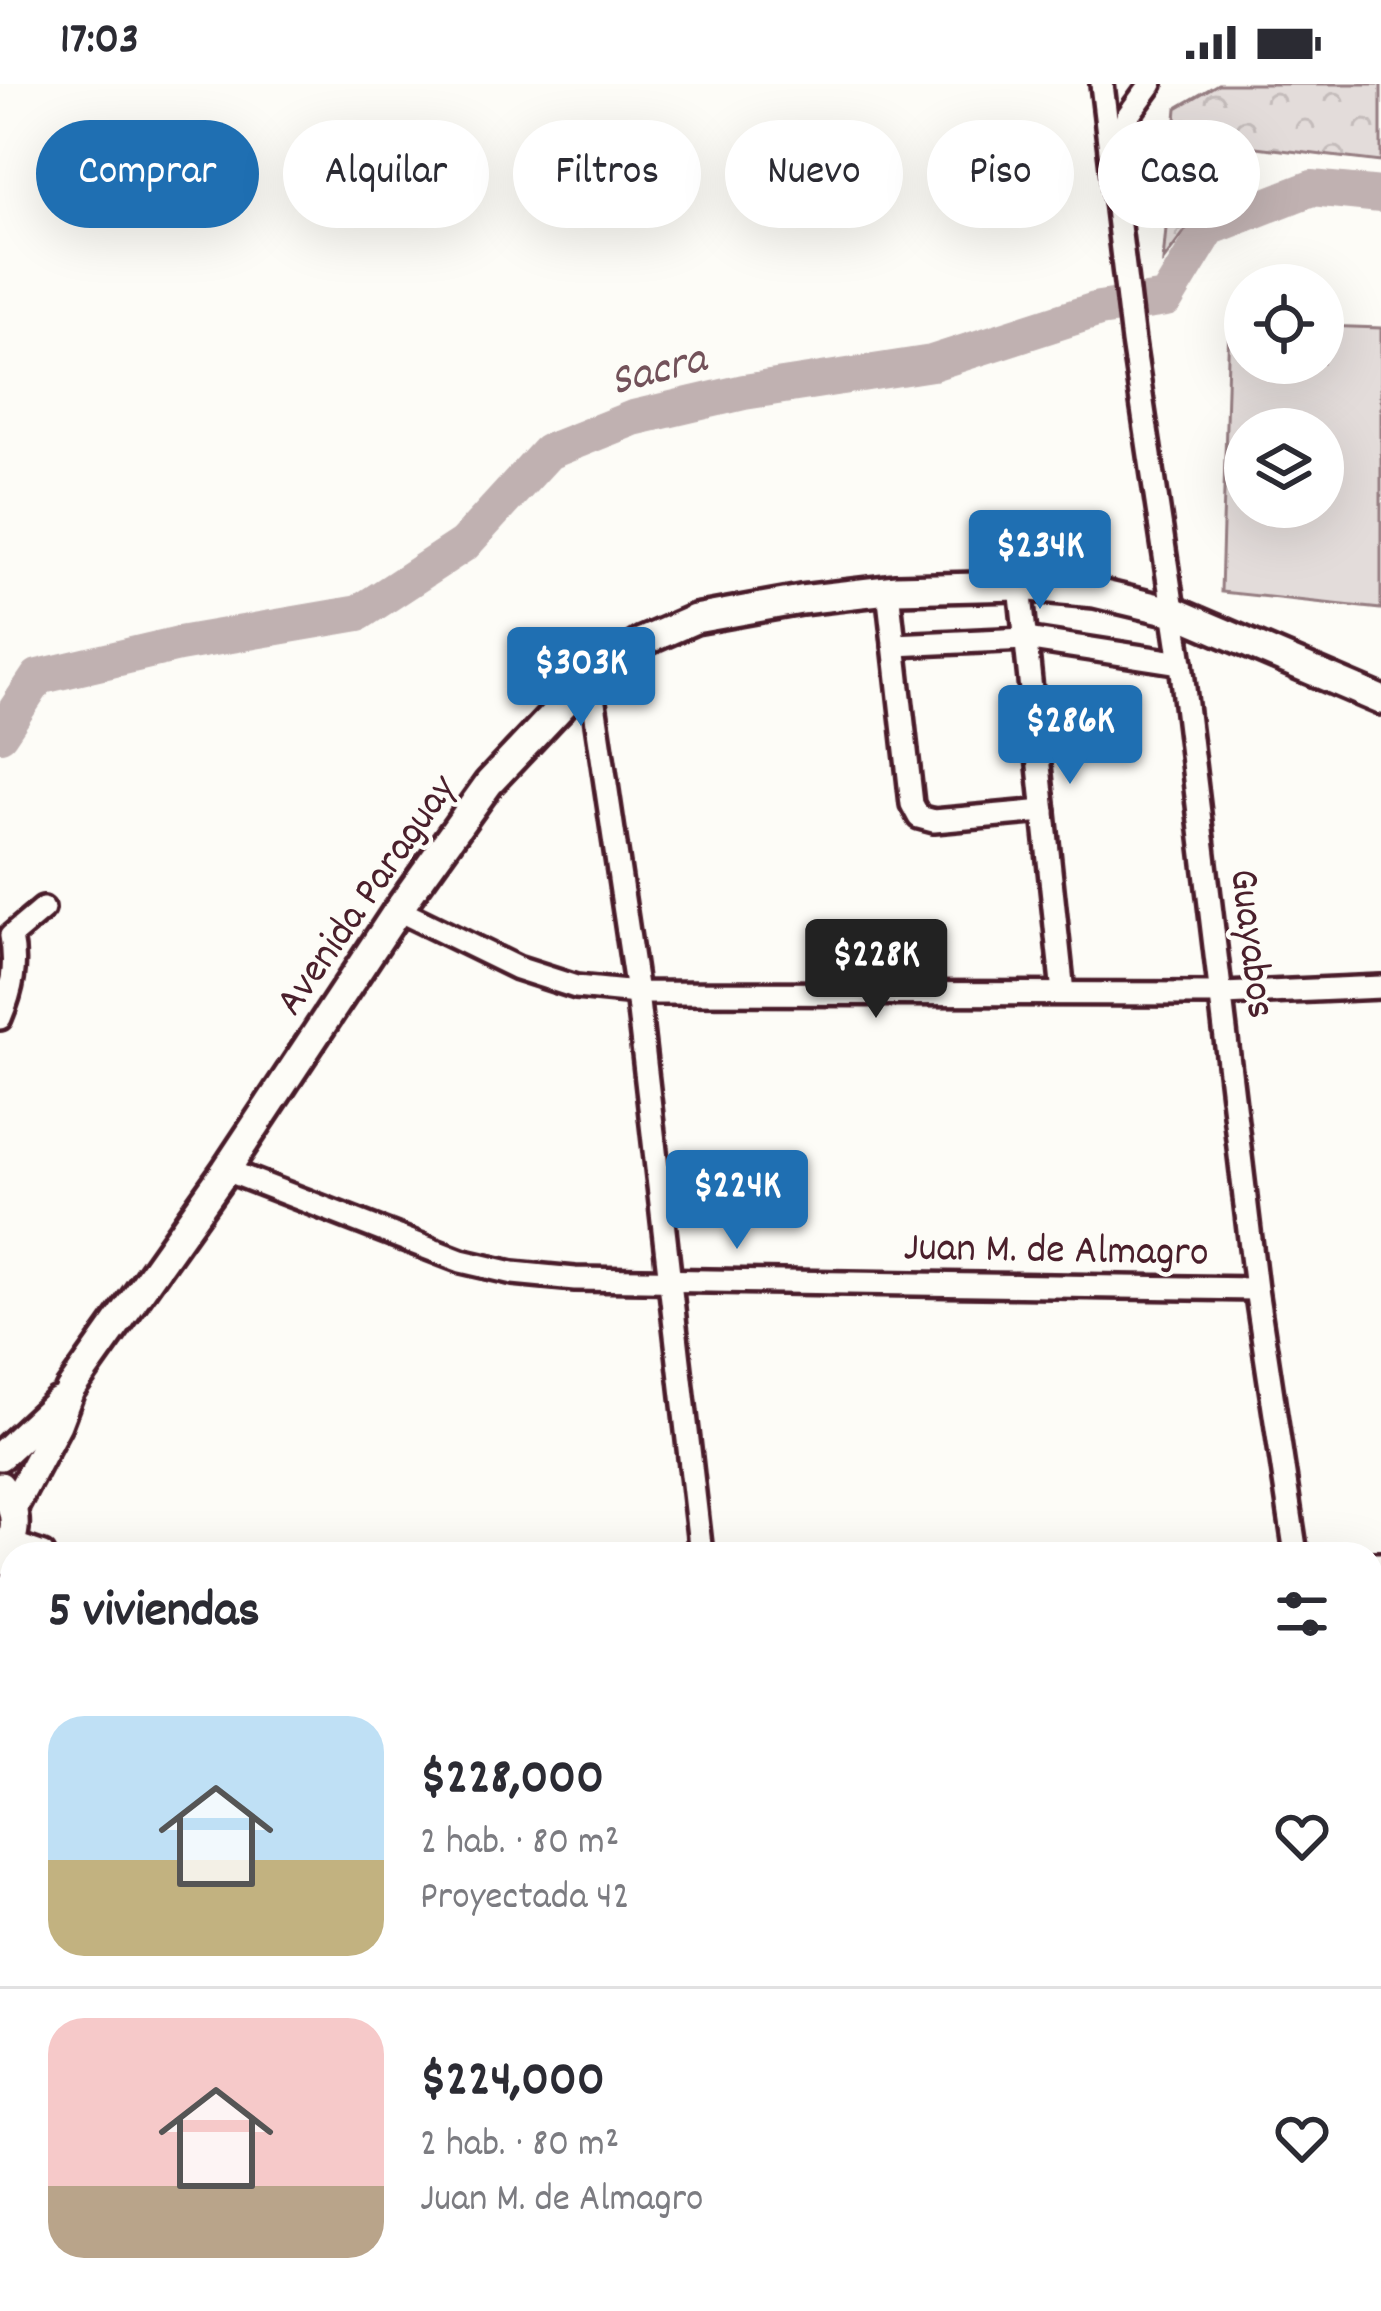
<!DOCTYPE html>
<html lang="es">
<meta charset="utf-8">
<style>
:root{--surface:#fff;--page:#f7f7f7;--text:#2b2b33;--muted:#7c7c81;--line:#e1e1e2;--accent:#1f6fb2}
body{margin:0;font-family:Dekko,sans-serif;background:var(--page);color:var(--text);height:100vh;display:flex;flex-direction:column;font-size:45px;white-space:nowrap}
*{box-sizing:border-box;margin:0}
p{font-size:39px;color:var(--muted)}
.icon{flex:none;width:66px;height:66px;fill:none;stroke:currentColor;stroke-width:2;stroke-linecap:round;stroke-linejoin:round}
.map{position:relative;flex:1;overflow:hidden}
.drawer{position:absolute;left:0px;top:1458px;width:1383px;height:771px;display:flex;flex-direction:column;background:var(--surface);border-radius:36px 36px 0 0;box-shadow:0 12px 48px #0002}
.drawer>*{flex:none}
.hud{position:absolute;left:36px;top:36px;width:1311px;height:108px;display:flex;gap:24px}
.buttons{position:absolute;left:1224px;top:180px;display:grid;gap:24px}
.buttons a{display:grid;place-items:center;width:120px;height:120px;border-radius:50%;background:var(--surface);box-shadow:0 12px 48px #0002;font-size:60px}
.price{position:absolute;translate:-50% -102px;padding:0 27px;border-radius:12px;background:var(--accent);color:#fff;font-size:39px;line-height:78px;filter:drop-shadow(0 3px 6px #0008)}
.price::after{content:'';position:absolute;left:50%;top:72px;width:36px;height:27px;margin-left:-18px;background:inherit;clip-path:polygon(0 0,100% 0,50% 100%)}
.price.selected{background:#222;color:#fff}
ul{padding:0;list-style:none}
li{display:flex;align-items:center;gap:36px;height:300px;padding:0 48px}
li+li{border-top:3px solid var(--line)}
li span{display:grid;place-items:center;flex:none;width:336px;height:240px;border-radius:36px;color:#555}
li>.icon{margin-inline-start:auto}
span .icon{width:144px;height:144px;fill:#fffc;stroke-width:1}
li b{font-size:51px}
h2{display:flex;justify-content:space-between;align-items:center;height:144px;padding:0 48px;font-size:51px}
.pill{padding:0 42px;border-radius:54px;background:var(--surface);box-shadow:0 12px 48px #0002;font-size:42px;line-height:108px}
.pill.selected{background:var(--accent);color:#fff}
.status{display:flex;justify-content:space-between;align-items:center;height:84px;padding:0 60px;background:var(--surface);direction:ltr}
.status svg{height:33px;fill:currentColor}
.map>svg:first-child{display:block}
</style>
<div class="status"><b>17:03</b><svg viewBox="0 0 49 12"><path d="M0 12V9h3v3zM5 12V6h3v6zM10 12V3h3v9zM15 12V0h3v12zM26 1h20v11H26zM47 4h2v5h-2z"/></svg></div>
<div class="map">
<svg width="1381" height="2227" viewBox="0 0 1381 2227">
<defs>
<pattern id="forest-crowns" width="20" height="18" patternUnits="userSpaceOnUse" patternTransform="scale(3)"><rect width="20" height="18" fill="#e3dcda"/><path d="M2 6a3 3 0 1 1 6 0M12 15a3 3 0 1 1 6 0" fill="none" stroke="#c4bcbb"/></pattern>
</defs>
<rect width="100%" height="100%" fill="#fdfcf7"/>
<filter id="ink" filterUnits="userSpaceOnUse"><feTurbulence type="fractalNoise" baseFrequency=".00833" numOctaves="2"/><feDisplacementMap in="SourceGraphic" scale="24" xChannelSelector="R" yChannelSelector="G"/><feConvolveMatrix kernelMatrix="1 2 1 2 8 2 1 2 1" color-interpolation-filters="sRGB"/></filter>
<g filter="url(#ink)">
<!-- forest -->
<polygon fill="url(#forest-crowns)" stroke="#967e82" stroke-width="3" points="1218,0 1381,0 1381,78 1248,62 1163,177 1177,24"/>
<!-- garden -->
<path fill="#e3dcda" stroke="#967e82" stroke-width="3" fill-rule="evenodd" d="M1229,238l16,1v40h78v-37l58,2v281l-160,-17zM1245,345h78v78h-78z"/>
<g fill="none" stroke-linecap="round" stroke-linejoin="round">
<!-- river -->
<polyline stroke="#c0b1b1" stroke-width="36" points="0,650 38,593 179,560 359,529 464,460 548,368 633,334 744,308 932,279 1099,225 1166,215 1209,144 1312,104 1381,111"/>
<!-- service casing -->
<g stroke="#4a1f2b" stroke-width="20">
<polyline id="service" points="1371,1620 1381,1615"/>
</g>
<!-- minor casing -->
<g stroke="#4a1f2b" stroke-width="30">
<g id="minor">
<polyline points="1102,0 1133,258 1181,579 1256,1205 1296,1470"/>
<polyline points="1114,72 1127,33 1151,0"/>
<polyline points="1020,502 1063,909"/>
<polyline points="888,506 912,720 919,733 934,737 1044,727"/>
<polyline points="894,561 1026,555 1181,579"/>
<polyline points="590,592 637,909 701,1470"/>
<polyline points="398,826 517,884 576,903 637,909 1224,910 1381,903"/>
<path d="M0,934c12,-28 17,-52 11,-82l32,-27"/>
<polyline points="226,1086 461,1177 513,1189 575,1195 1256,1205"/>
<polyline points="11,1459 43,1470"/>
<polyline points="1371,1480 1381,1480"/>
<polyline points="1371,2055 1381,2055"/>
<polyline points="1371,2106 1381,2106"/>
<polyline points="1371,2126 1381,2201"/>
<polyline points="801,2217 803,2227"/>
<polyline points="1045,2227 1051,2217"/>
</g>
</g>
<!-- tertiary casing -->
<g stroke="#4a1f2b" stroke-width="36">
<g id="tertiary">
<polyline points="0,1372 58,1318"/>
<path d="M0,1402c19,24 19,51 0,75"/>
<polyline points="13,1423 57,1340 70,1306 226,1086 398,826 489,699 590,592 642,558 695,535 801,516 896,505 1020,502 1095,509 1175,528 1381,616"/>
<polyline points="0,1590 12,1707"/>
<polyline points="0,1933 12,2027"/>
<polyline points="0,2098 12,2106"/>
<polyline points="31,2217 32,2227"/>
<polyline points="72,2217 73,2227"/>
</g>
</g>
<!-- service -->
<use href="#service" stroke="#fdfcf7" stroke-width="10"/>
<!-- minor -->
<use href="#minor" stroke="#fdfcf7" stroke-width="21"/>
<!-- tertiary -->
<use href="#tertiary" stroke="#fdfcf7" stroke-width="27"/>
</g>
</g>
<g text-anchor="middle" stroke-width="9" stroke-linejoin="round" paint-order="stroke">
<!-- street labels -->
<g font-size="42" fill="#4a1f2b" stroke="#fdfcf7">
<text transform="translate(363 809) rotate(-55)" y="15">Avenida Paraguay</text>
<text transform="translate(1256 859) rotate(83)" y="15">Guayabos</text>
<text transform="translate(1056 1162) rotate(1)" y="15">Juan M. de Almagro</text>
</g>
<!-- water labels -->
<g font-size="45" font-style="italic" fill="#73525a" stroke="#fdfcf7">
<text transform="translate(657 282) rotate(-15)" y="16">Sacra</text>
</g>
</g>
</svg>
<div class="buttons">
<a><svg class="icon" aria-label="locate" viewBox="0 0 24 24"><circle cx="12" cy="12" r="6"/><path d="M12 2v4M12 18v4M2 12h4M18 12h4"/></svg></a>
<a><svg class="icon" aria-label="layers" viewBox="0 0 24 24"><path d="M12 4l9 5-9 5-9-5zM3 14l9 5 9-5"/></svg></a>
</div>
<b class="price" style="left:1040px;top:528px">$234K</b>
<b class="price" style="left:581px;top:645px">$303K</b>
<b class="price" style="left:1070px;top:703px">$286K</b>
<b class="price selected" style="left:876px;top:937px">$228K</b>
<b class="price" style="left:737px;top:1168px">$224K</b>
<div class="hud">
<a class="pill selected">Comprar</a>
<a class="pill">Alquilar</a>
<a class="pill">Filtros</a>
<a class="pill">Nuevo</a>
<a class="pill">Piso</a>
<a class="pill">Casa</a>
</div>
<section class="drawer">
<h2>5 viviendas<svg class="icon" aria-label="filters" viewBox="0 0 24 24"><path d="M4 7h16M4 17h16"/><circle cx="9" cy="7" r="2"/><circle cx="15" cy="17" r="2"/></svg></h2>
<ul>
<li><span style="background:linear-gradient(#bfe0f5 60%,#c2b280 0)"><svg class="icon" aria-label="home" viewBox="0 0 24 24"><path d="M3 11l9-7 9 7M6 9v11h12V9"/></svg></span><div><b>$228,000</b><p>2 hab. · 80 m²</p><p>Proyectada 42</p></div><svg class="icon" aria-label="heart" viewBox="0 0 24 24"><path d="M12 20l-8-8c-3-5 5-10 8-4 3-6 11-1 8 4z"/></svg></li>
<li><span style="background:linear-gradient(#f6c9c9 70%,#b9a48a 0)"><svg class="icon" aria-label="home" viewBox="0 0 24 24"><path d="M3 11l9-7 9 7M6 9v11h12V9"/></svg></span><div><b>$224,000</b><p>2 hab. · 80 m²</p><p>Juan M. de Almagro</p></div><svg class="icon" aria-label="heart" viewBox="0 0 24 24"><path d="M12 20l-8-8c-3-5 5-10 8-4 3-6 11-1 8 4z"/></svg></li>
</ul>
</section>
</div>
